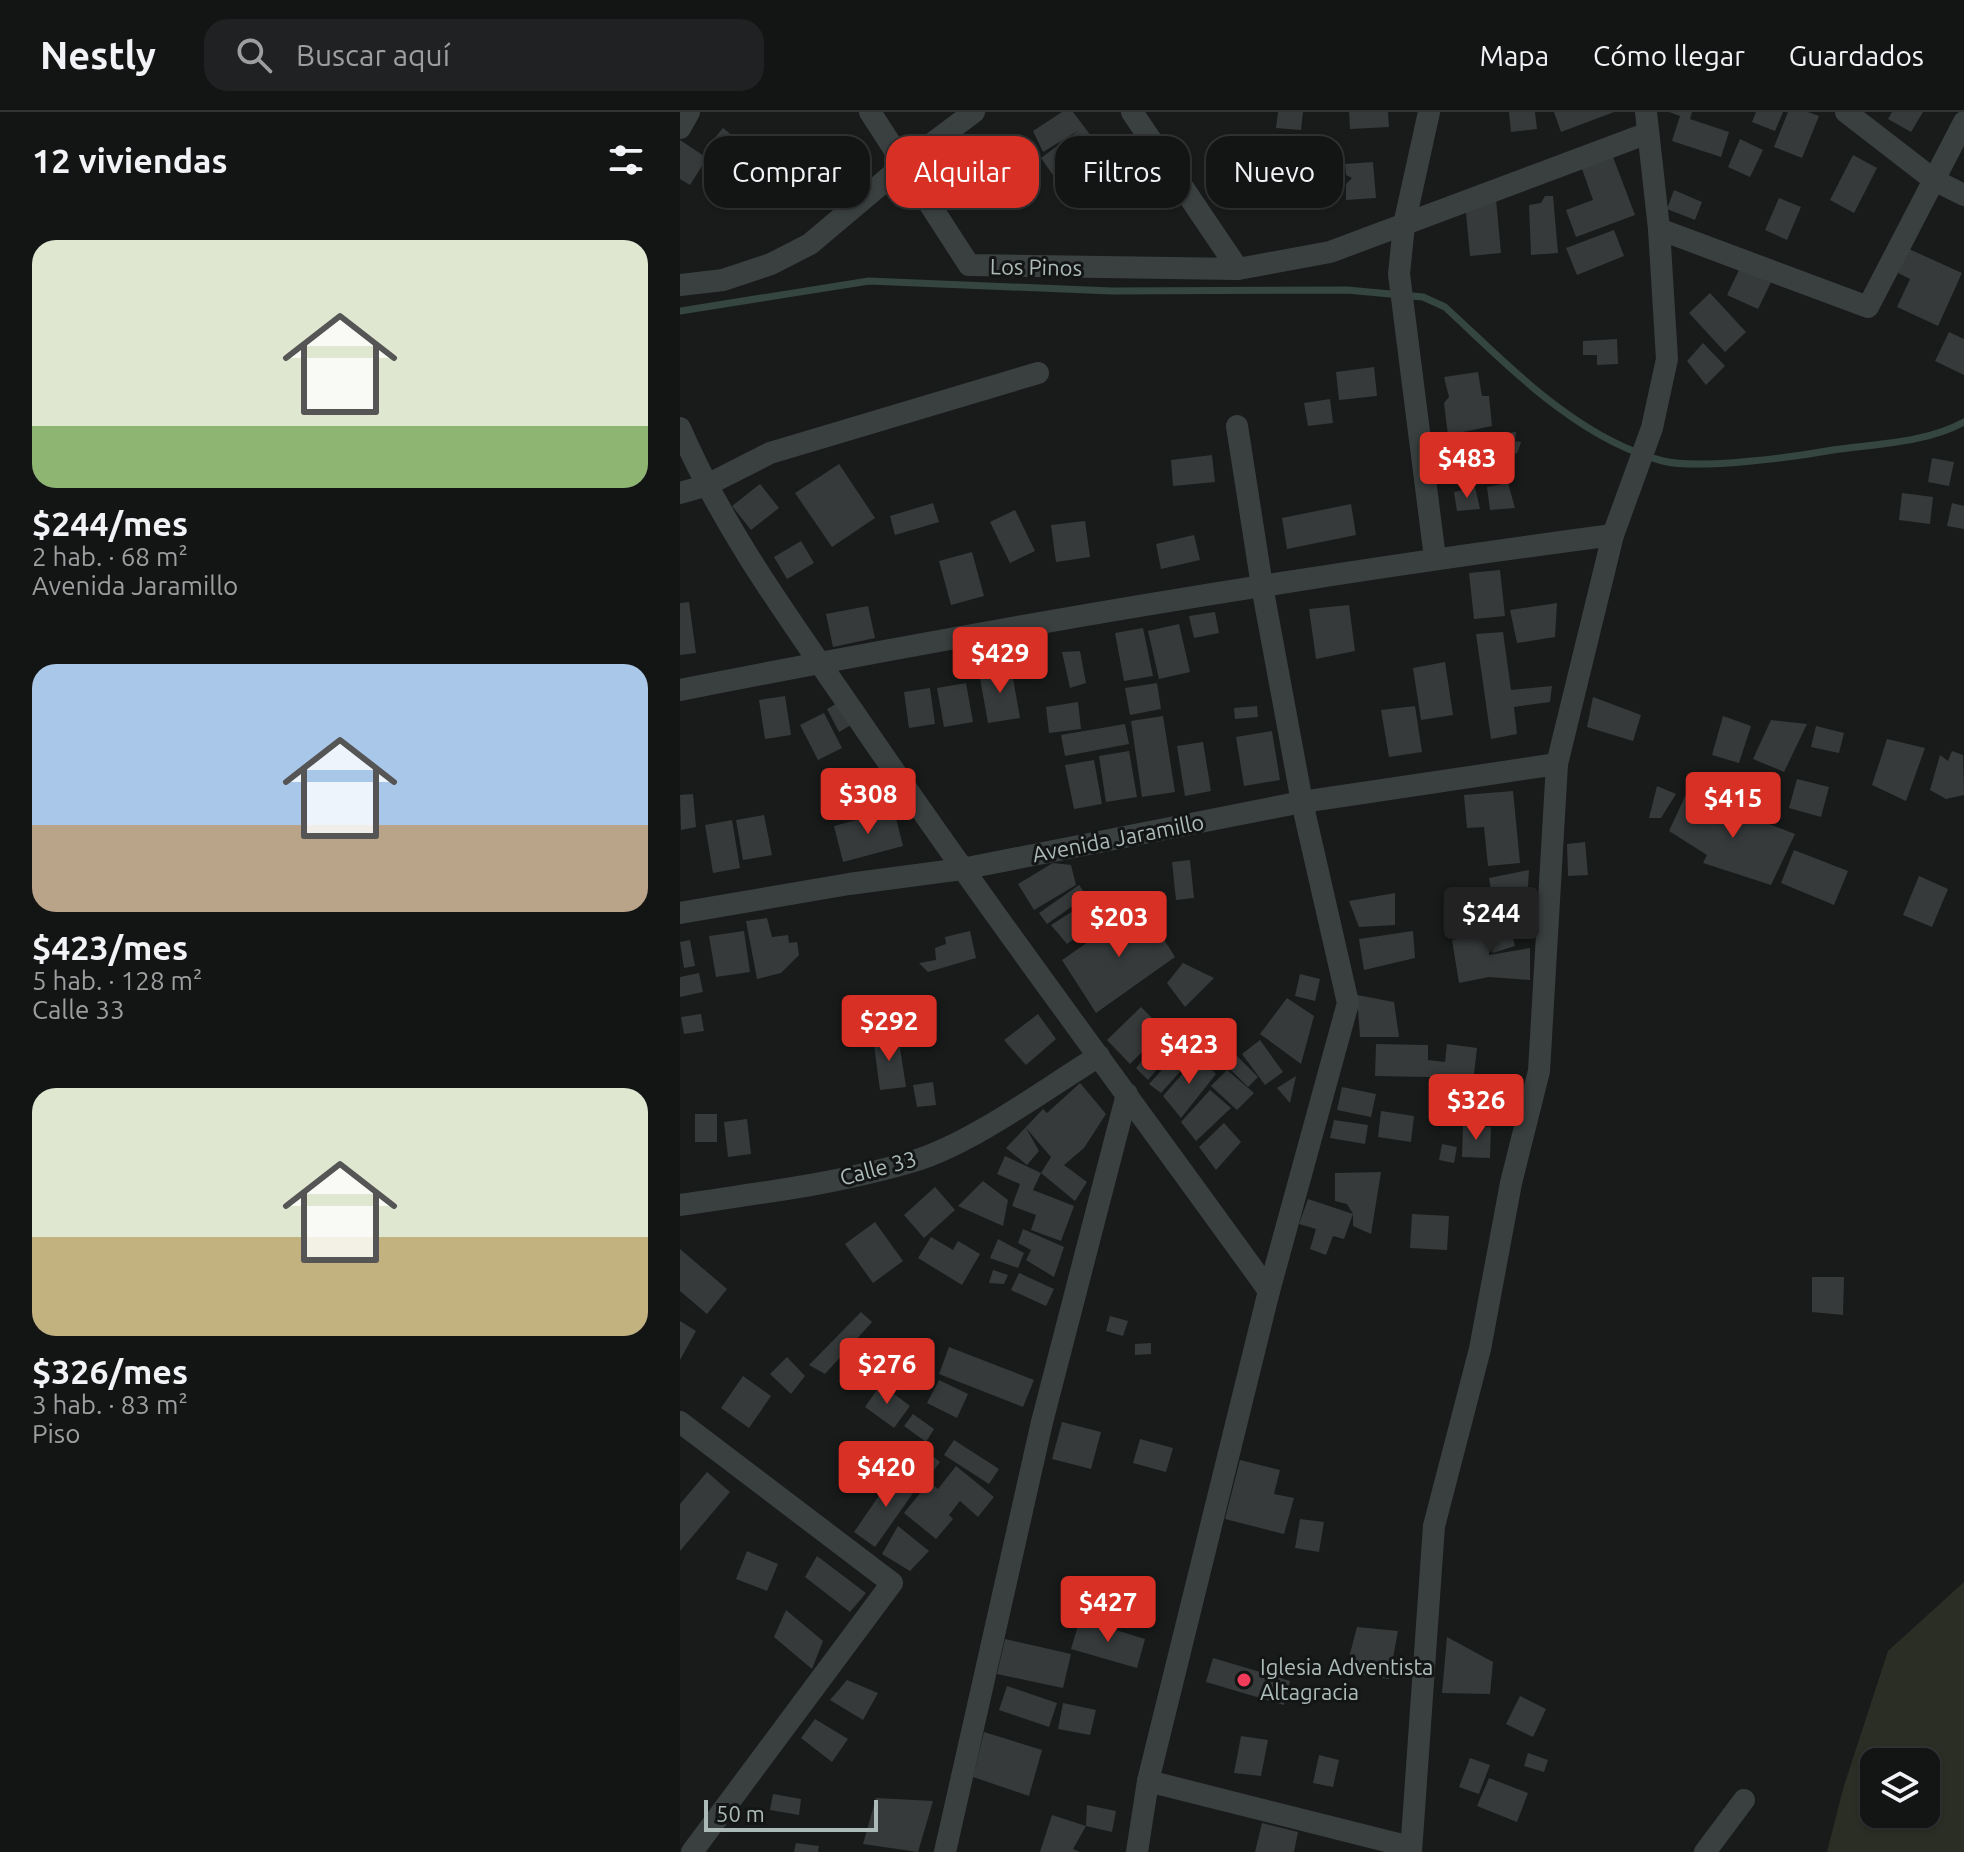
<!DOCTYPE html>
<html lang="es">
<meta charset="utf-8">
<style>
:root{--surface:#131414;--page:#202122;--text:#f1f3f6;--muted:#9d9ea0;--line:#323334;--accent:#d93025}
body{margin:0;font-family:Ubuntu,sans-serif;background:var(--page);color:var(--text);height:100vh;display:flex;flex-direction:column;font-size:30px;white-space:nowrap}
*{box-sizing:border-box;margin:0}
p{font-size:26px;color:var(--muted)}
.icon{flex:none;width:44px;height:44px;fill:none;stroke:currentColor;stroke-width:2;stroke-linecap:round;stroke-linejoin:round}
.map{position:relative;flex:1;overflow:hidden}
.panel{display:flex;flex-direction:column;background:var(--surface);width:680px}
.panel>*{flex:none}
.top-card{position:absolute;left:24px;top:24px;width:760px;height:72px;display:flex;gap:16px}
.controls{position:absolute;left:1180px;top:1636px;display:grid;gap:16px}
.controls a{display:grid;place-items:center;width:80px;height:80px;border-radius:16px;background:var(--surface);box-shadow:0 2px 6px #0004,0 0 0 2px var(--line);font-size:40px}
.scale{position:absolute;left:24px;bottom:20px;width:174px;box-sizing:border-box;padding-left:8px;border:4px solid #acbbb8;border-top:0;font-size:22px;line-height:28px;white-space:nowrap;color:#acbbb8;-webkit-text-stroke:6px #141616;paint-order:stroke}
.price{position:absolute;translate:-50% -68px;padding:0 18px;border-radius:8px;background:var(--accent);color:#fff;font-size:26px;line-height:52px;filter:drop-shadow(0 2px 4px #0008)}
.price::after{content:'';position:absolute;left:50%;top:48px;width:24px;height:18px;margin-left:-12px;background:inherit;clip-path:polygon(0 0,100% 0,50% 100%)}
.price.on{background:#222;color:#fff}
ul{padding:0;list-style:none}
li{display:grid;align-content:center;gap:16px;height:424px;padding:0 32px}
li span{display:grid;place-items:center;height:248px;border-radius:24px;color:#555}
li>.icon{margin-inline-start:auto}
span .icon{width:144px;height:144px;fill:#fffc;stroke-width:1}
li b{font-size:34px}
h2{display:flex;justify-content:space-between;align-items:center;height:96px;padding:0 32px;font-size:34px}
.chip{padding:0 28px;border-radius:24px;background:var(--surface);box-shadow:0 2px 6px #0004,0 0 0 2px var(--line);font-size:28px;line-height:72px}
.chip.on{background:var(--accent);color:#fff}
header{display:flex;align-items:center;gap:48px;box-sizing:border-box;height:112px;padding:0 40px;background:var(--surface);border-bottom:2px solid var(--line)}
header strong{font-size:38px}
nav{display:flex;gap:44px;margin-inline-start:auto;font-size:28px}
.search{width:560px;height:72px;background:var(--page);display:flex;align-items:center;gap:20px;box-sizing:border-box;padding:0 28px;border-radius:24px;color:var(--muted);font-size:30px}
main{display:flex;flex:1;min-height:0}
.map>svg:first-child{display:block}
</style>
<header>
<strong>Nestly</strong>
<div class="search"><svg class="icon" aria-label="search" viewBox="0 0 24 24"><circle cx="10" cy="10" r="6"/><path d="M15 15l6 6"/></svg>Buscar aquí</div>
<nav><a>Mapa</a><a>Cómo llegar</a><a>Guardados</a></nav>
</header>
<main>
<section class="panel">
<h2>12 viviendas<svg class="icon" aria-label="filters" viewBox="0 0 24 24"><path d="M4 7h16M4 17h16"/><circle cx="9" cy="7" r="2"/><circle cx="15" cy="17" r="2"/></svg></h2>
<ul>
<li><span style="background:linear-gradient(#dfe7d0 75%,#8fb573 0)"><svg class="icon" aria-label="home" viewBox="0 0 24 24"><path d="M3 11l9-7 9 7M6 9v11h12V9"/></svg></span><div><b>$244/mes</b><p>2 hab. · 68 m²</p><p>Avenida Jaramillo</p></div></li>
<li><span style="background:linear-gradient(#a9c7e8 65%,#b9a48a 0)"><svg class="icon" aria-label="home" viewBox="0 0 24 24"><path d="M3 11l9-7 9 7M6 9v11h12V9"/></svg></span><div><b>$423/mes</b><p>5 hab. · 128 m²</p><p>Calle 33</p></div></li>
<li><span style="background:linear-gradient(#dfe7d0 60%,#c2b280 0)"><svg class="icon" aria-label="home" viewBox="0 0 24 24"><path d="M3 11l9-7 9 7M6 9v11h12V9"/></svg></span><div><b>$326/mes</b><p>3 hab. · 83 m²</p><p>Piso</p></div></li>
</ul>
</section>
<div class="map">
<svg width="1284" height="1740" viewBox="0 0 1284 1740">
<rect width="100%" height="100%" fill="#191b1b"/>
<!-- green -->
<path fill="#2b2e25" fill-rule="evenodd" d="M1284,1470v270h-137l16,-63 45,-138zM1194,1650h52v52h-52z"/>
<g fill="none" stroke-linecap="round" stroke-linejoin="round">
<!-- stream -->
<path stroke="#34463f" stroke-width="7" d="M0,199l189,-30 243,10 235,-1 76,7 22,10c63,58 132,132 218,154 36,9 131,-4 170,-11 42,-6 93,-7 131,-28"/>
</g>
<!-- building -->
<g fill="#363a3a">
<polygon points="382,0 393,0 439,61 395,94 361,46 399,18 363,40 353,19"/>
<polygon points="598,0 623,0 621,18 596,16"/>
<polygon points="669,0 708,0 709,15 670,17"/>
<polygon points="829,0 855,0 857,17 831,20"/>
<polygon points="874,0 934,0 881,20"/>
<polygon points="1012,0 1010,7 1049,20 1041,45 992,29 1000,4 989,0"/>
<polygon points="1076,0 1103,0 1095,19 1072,10"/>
<polygon points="1108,0 1128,0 1139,4 1122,46 1094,35"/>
<polygon points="1212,0 1243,0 1231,20 1208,7"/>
<polygon points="43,16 65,34 47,56 25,38"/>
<polygon points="273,25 294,51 267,67 252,40"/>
<polygon points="1060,27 1083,38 1070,65 1048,55"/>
<polygon points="0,28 27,46 10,73 0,67"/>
<polygon points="1173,43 1197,56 1174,101 1150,88"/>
<polygon points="933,45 955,103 896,125 886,98 913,88 902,57"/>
<polygon points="693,50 696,86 666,88 666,72 672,66 666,63 665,52"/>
<polygon points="994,78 1022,90 1015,108 987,97"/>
<polygon points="865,84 873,84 878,141 851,143 849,93 861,91"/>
<polygon points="1099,86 1121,95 1107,128 1085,118"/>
<polygon points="816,87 821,141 790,144 785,90"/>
<polygon points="934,118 944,144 897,163 886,136"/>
<polygon points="1229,137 1282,161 1258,214 1217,195 1230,167 1218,161"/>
<polygon points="1060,156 1091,170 1078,197 1047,183"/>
<polygon points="1030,181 1066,220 1045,240 1009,201"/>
<polygon points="1269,220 1284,227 1284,263 1255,249"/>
<polygon points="937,227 938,252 917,253 917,243 903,243 903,229"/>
<polygon points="1023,231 1045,254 1026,273 1007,249"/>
<polygon points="694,255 697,284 659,288 656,260"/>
<polygon points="798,260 802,284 809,284 812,314 768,323 764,291 769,285 764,265"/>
<polygon points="650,287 653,311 628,314 624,291"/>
<polygon points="836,320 835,329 841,330 837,342 823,337 814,344 811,323"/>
<polygon points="532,343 535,370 493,374 491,348"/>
<polygon points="1252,346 1274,350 1269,374 1248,370"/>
<polygon points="159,352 195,406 152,435 115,381"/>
<polygon points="828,371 835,396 810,398 807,375"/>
<polygon points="80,372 99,396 71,418 52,394"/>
<polygon points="795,375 800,397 777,399 774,380"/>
<polygon points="1222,381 1253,385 1250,412 1219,408"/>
<polygon points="253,391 259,410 215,423 210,404"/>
<polygon points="1272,391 1284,394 1284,417 1267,414"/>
<polygon points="671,392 676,423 607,437 602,406"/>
<polygon points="335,398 355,439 330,451 310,410"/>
<polygon points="405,409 410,445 376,450 371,413"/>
<polygon points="514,423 520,448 481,457 476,432"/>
<polygon points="121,429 134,451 107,467 94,445"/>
<polygon points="292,440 304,484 271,493 259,449"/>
<polygon points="820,458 825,504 794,507 789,461"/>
<polygon points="9,490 16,541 0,543 0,491"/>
<polygon points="877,491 875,525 837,531 830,498"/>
<polygon points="669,493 675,539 636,547 629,497"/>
<polygon points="188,494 195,526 153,535 146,502"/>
<polygon points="535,500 539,521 514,526 509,504"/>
<polygon points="499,512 510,560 479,567 468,519"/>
<polygon points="463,516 473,564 444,569 435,521"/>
<polygon points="823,520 831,578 872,574 870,590 834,595 837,622 811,627 796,522"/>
<polygon points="400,539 406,571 390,576 382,540"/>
<polygon points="765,550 773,603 741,608 733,556"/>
<polygon points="331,555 340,606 308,611 299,561"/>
<polygon points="286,571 293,610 264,615 257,576"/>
<polygon points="477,571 481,597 450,603 445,576"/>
<polygon points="250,576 255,612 229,616 224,580"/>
<polygon points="105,584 111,623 85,627 79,588"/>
<polygon points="913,585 961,603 953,629 907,615"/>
<polygon points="159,590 171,613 159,620 147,597"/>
<polygon points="398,590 401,617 369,621 366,595"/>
<polygon points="577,594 578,605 555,607 554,596"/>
<polygon points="735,594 742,640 709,645 701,598"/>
<polygon points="144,601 162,636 138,648 120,613"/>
<polygon points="483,604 495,680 462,685 451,609"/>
<polygon points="1043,604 1071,614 1059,651 1032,643"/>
<polygon points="1091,608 1127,612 1104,660 1073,647"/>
<polygon points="445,612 449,632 385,644 381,623"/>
<polygon points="1136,614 1164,621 1159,641 1131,635"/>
<polygon points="592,619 600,668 564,674 556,625"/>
<polygon points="1207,627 1245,636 1226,689 1192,673"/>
<polygon points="523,630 531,679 505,684 497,634"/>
<polygon points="449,639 457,685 426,690 419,644"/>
<polygon points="1272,639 1283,643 1284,683 1266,687 1250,678 1260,643 1268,649"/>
<polygon points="414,648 422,692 394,697 385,653"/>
<polygon points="1117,667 1149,675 1141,705 1109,696"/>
<polygon points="977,674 996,682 981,706 969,706"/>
<polygon points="833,679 840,751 808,754 804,715 787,716 784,683"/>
<polygon points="1007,680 1045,707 1050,697 1115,722 1091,773 1023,751 1027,743 989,719"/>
<polygon points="13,682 16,715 1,718 0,683"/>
<polygon points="214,698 223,734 163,750 154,714"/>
<polygon points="84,703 92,743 63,748 56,708"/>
<polygon points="52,708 60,756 33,761 25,713"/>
<polygon points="905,730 908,763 888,764 887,732"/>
<polygon points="1114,738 1168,759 1154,793 1101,771"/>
<polygon points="510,748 514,786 496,788 492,750"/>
<polygon points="373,751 391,753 396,773 354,798 338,772"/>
<polygon points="849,758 847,790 813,791 809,766"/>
<polygon points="1239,764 1268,777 1252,815 1223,803"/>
<polygon points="399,773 407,784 367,812 359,801"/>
<polygon points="715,781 715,813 679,815 669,789"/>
<polygon points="409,789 421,807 387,832 371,813"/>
<polygon points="462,793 495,845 416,901 382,848"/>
<polygon points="813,799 827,803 835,834 813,841 809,821 809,843 850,836 850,868 809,865 779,871 772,828 809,821 815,811"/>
<polygon points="87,806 92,825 108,823 109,831 117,830 119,843 101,861 77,867 66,809"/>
<polygon points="64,819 70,860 36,865 29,824"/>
<polygon points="290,819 296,846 248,860 239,851 256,848 255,836 266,832 265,825"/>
<polygon points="733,819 735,846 684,858 679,827"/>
<polygon points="10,828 15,854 4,856 0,830"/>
<polygon points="503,851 534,866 505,895 487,871"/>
<polygon points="19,861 23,880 0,885 0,865"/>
<polygon points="620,862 640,867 635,889 615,884"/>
<polygon points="677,883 714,890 719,925 680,925"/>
<polygon points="607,886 634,904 621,952 580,922"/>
<polygon points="461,895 484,918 450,952 427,928"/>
<polygon points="21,902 24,919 4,922 1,905"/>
<polygon points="358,902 376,927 346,953 324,928"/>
<polygon points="522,909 547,930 532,948 503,927"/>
<polygon points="486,920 497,933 468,968 456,956"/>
<polygon points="218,923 226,975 200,978 193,926"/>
<polygon points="580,928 603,960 585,973 562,942"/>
<polygon points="696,932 748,933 748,948 765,950 767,932 797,936 793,971 748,965 695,964"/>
<polygon points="502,936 514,944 481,981 469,972"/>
<polygon points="550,937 578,965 568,975 540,947"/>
<polygon points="518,944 536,962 501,1006 483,984"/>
<polygon points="547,958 574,981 557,998 531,974"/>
<polygon points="616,964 610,991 597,976"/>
<polygon points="253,970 256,993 237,995 233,973"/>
<polygon points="400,971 426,1002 404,1036 384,1053 407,1070 395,1089 361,1061 371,1045 346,1016 359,1039 347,1053 326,1036 363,997 367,1001"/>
<polygon points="662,975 696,982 691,1005 657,998"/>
<polygon points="530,978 551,996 516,1029 501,1010"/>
<polygon points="701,999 734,1004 731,1030 698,1025"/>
<rect x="15" y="1002" width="22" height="28"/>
<polygon points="67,1007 71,1042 48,1045 44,1010"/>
<polygon points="654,1008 688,1013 685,1032 650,1026"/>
<polygon points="544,1011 561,1030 536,1058 519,1035"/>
<polygon points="783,1014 811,1015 810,1046 782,1045"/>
<polygon points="762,1032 777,1035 774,1051 759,1048"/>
<polygon points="325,1044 361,1061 353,1078 394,1094 381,1129 351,1118 356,1103 332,1094 340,1072 317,1062"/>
<polygon points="701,1060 691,1122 673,1114 673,1102 667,1092 655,1089 655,1061"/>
<polygon points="303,1069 328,1088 323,1114 278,1094"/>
<polygon points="255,1075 275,1098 244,1126 224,1103"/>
<polygon points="628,1087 673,1102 664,1127 653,1124 646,1143 630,1137 636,1117 619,1112"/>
<polygon points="732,1102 769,1104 767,1138 730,1136"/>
<polygon points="195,1110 223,1149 193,1171 165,1132"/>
<polygon points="343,1117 384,1135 374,1165 346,1148 351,1138 338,1131"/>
<polygon points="251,1125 273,1138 278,1129 300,1142 282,1173 238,1146"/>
<polygon points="318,1127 344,1141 338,1156 310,1146"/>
<polygon points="0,1137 47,1177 27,1202 0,1179"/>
<polygon points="313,1158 328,1163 324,1172 309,1171"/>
<polygon points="339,1161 374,1177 366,1194 331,1178"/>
<polygon points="1132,1165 1164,1165 1163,1203 1132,1200"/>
<polygon points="181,1200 192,1210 145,1262 129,1253"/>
<polygon points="430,1204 448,1209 443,1224 426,1219"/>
<polygon points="0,1209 16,1219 0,1248"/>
<polygon points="471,1231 471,1242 455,1243 455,1232"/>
<polygon points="269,1235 354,1268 343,1295 259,1262"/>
<polygon points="107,1245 125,1264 111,1282 90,1262"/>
<polygon points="63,1264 91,1284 69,1316 41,1296"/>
<polygon points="259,1268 288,1282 277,1306 247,1291"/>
<polygon points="201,1272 230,1294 214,1316 185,1295"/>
<polygon points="233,1302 254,1317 246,1330 224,1314"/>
<polygon points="382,1310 421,1320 411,1357 372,1347"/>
<polygon points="460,1327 493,1336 486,1360 453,1351"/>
<polygon points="274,1328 319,1357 309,1372 264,1343"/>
<polygon points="240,1334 260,1350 245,1370 225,1354"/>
<polygon points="560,1348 600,1358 594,1382 614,1386 604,1422 545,1407"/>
<polygon points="276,1354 314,1385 298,1405 280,1389 269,1403 273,1407 256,1427 224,1401 249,1370 258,1377"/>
<polygon points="216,1359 238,1374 195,1435 174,1420"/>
<polygon points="27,1360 50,1380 0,1439 0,1392"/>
<polygon points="620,1407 644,1410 639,1440 615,1436"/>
<polygon points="218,1414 249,1439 230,1459 202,1442"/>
<polygon points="67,1439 98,1452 87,1479 56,1467"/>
<polygon points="137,1444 186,1481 170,1500 125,1465"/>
<polygon points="410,1466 438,1474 429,1509 401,1502"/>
<polygon points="106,1498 143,1529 132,1557 94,1525"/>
<polygon points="400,1507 465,1527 457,1556 391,1537"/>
<polygon points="677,1515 718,1519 709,1567 665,1561"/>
<polygon points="767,1525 813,1550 810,1582 762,1581"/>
<polygon points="325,1527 391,1542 383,1576 317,1562"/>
<polygon points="533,1546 610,1569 604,1593 526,1570"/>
<polygon points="167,1568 198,1581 183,1608 150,1588"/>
<polygon points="327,1574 377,1591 369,1615 319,1598"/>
<polygon points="840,1584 866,1597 853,1625 826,1612"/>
<polygon points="383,1591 416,1598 410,1623 378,1617"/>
<polygon points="135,1607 168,1627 152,1650 121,1626"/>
<polygon points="304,1620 362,1638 349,1684 293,1665"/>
<polygon points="561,1624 588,1628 581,1664 554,1661"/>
<polygon points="848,1641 868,1648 864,1660 844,1654"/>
<polygon points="639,1643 659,1648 653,1675 633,1671"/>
<polygon points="790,1646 810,1653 799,1682 779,1675"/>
<polygon points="809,1666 848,1681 837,1710 797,1694"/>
<polygon points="93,1682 121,1687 119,1703 90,1698"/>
<polygon points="196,1686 253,1689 238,1740 183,1732"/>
<polygon points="407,1693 436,1699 432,1720 406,1714"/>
<polygon points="372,1703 406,1714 393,1737 400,1740 360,1740"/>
<polygon points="582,1711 618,1720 614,1740 575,1740"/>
<polygon points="116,1731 139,1734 138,1740 114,1740"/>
</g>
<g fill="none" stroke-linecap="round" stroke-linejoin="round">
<!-- minor -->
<g stroke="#3a4040" stroke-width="22">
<polyline points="190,0 289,153 558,157 650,140 968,21"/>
<polyline points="452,0 558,157"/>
<polyline points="749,0 724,113 719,162 755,446"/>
<polyline points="1166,0 1254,68 1284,83"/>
<polyline points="0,16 9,0"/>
<polyline points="979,117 1188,195 1284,10"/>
<polyline points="0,173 43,168 91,152 130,132 226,51 294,0"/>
<path d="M0,316c47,110 123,209 190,308 129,188 266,370 399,555"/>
<polyline points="0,381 25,374 90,341 358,261"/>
<path d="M0,578c309,-61 621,-114 933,-155"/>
<polyline points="0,801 169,772 282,757 622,690 877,652"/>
<path d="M0,1093c78,-12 158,-21 234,-44 59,-18 131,-72 185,-105"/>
<polyline points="0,1310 212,1471 12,1740"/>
<polyline points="468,1669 730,1735"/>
<polyline points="265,1740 362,1310 447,982"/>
<polyline points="457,1740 468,1669 589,1179 668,891 622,690 582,474 557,314"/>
<polyline points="731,1740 754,1414 800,1237 831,1071 859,959 877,652 933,423 972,316 987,247 979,117 966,0"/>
<polyline points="1025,1740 1064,1688"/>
</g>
</g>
<!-- markers -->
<circle fill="#f13c5c" stroke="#141616" stroke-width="3" cx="564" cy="1568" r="8"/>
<g text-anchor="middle" stroke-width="6" stroke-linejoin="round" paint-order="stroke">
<!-- street labels -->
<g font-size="22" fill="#acbbb8" stroke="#141616">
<text transform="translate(356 155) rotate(1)" y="8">Los Pinos</text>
<text transform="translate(438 726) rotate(-11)" y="8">Avenida Jaramillo</text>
<text transform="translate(198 1056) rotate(-15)" y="8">Calle 33</text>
</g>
<!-- poi labels -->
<g font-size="22" fill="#acbbb8" stroke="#141616" text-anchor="start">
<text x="580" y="1563">Iglesia Adventista<tspan x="580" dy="25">Altagracia</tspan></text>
</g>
</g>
</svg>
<div class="controls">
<a><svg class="icon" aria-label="layers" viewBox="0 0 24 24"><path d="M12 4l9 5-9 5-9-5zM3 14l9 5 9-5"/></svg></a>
</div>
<div class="scale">50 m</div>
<b class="price" style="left:787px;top:388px">$483</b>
<b class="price" style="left:320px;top:583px">$429</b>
<b class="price" style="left:188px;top:724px">$308</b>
<b class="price" style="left:1053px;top:728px">$415</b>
<b class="price on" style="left:811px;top:843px">$244</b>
<b class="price" style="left:439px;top:847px">$203</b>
<b class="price" style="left:209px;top:951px">$292</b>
<b class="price" style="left:509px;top:974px">$423</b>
<b class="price" style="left:796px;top:1030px">$326</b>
<b class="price" style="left:207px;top:1294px">$276</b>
<b class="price" style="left:206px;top:1397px">$420</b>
<b class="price" style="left:428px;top:1532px">$427</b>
<div class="top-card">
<a class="chip">Comprar</a>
<a class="chip on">Alquilar</a>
<a class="chip">Filtros</a>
<a class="chip">Nuevo</a>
</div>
</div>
</main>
